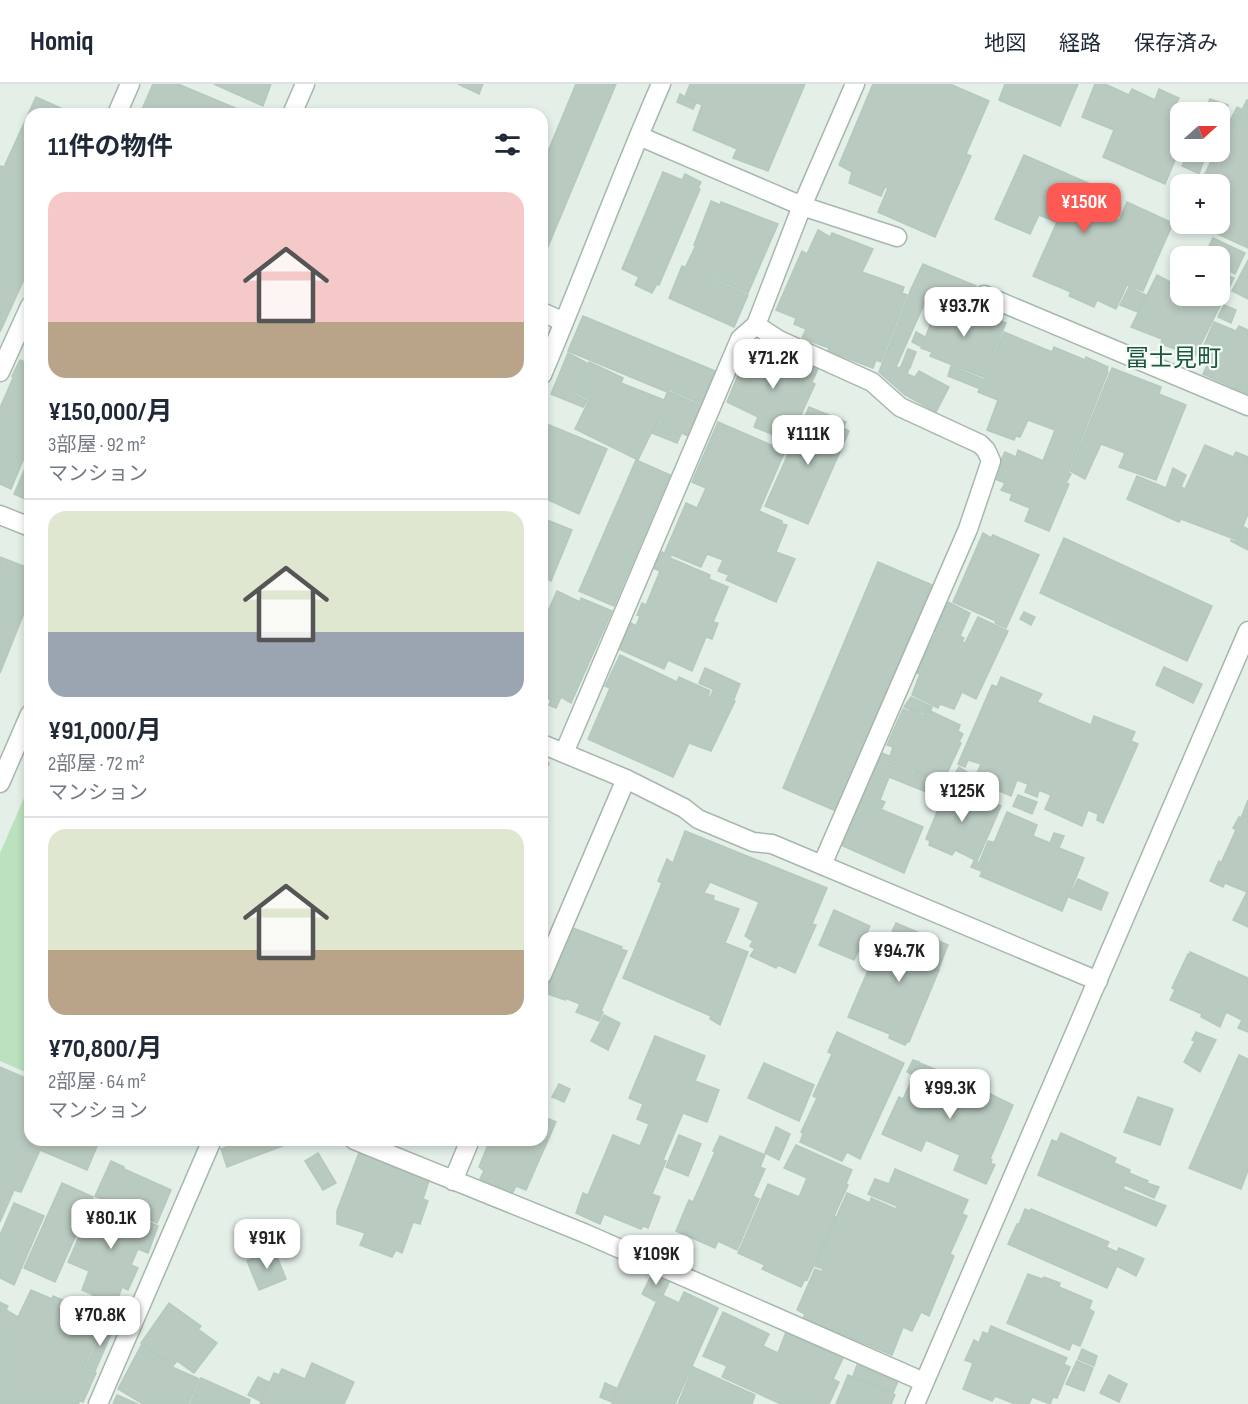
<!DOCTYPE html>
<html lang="ja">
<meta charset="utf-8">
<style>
:root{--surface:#fff;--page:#f6f6f7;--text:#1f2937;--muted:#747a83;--line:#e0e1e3;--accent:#fe5a53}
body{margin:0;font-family:"Sofia Sans Condensed","Noto Sans JP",sans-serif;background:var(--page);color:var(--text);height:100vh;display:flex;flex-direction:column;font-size:22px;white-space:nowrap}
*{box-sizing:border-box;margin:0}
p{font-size:20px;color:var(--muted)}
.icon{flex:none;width:33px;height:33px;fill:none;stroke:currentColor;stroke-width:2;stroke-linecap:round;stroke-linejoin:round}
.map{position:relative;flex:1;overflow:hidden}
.sheet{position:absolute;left:24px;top:24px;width:524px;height:1038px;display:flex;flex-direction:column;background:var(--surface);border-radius:18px;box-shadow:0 3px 9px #0003}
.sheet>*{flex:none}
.needle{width:39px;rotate:69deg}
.buttons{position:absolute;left:1170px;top:18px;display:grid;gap:12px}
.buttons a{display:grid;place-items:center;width:60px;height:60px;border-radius:12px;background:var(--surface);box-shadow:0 3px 9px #0003;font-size:30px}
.price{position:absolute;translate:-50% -51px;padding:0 14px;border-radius:12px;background:#fff;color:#222;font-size:20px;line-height:39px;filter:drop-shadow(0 2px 3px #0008)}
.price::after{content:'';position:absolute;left:50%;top:36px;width:18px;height:14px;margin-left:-9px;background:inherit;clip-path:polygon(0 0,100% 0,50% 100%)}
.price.on{background:var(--accent);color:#fff}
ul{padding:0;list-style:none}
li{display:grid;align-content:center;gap:12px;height:318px;padding:0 24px}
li+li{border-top:2px solid var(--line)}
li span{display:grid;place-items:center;height:186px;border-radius:18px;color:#555}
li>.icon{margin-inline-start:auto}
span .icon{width:108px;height:108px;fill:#fffc;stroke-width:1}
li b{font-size:26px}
h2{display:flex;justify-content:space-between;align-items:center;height:72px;padding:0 24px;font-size:26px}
header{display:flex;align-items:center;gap:36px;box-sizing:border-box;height:84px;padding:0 30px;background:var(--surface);border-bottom:2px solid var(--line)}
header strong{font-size:28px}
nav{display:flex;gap:33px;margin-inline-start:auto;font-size:21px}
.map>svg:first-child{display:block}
</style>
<header>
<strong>Homiq</strong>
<nav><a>地図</a><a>経路</a><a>保存済み</a></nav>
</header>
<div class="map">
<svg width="1248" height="1320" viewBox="0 0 1248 1320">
<rect width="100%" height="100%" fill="#e4efe8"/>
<!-- green -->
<polygon fill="#bbe1be" points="27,707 30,709 30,990 0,977 0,769"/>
<!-- building -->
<g fill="#b9cac0" stroke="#b5c9bd" stroke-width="1.5">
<polygon points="153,0 178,0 238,25 235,30 140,30"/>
<polygon points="214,0 271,0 263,22"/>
<polygon points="458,0 483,0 479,10"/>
<polygon points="576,0 616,0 542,177 542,82"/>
<polygon points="690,0 805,0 768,87 733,74 737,65 693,46 702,21 685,13"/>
<polygon points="873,0 950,0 989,17 966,70 971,72 935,153 878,128 888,104 885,103 881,112 849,99 852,88 839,81"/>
<polygon points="1005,0 1078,0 1060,42 999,16"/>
<polygon points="1095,0 1105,0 1129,11 1132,5 1155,16 1159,5 1179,14 1174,24 1184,28 1180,28 1180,64 1165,100 1103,73 1114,46 1082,33"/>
<polygon points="680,10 696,19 693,25 677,18"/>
<polygon points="36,13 74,30 30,30 30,182 0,248 0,82 4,83"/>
<polygon points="1210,15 1228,21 1220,43 1220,28 1204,28"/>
<polygon points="1247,16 1248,16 1248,164 1196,140 1220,140 1220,100 1204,100"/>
<polygon points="1237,23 1241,25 1226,55 1222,53"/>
<polygon points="1188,68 1207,68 1199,90 1182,82"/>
<polygon points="1024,71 1113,110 1105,130 1119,137 1127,118 1173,139 1143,207 1127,201 1116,225 1097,216 1094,223 1069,212 1071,208 1033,192 1057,138 1039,131 1030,150 995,135"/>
<polygon points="1213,73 1216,75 1203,100 1200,100"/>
<polygon points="663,88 682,96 685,90 701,98 698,104 700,105 659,201 657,200 652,209 635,201 639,193 622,185"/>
<polygon points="711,117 720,121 721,118 778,140 748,209 686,182 696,161 694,161"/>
<polygon points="818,146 830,153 832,149 873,165 862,188 904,203 902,209 907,211 881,278 876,276 873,284 828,267 829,264 802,254 806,245 794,240 796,234 776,226 802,167 807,170"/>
<polygon points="1213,154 1245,169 1235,190 1220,182 1220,172 1204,172"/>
<polygon points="1248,176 1248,215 1232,207"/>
<polygon points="923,180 976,202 967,220 930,207 896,283 900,284 902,280 909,284 907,290 915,293 919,287 949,303 936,328 905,311 879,288 911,205"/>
<polygon points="682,182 748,211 734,243 669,214"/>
<polygon points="1220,184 1230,190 1229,192 1234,194 1195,272 1161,260 1162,255 1131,243 1157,191 1180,203 1180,212 1220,212"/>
<polygon points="1129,203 1146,211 1138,228 1120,221"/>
<polygon points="949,218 952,220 953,218 963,223 964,220 969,222 970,220 985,226 982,232 996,238 996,235 1006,239 983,293 930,272 932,268 921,264 935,229 943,233"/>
<polygon points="1224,221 1236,226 1231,239 1218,233"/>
<polygon points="583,232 715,287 702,320 668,305 667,308 568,267"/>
<polygon points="1214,238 1236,247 1239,242 1248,246 1248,310 1203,290 1208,279 1198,275"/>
<polygon points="916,248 925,253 920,262 912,258"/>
<polygon points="1004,248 1052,268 1054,263 1085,276 1086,273 1108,283 1107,287 1108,288 1068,388 1071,390 1066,399 1069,400 1049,447 1025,437 1030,424 1010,416 1012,410 1001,406 1005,399 993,394 1005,368 1016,373 1018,366 1043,377 1055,346 1028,336 1020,353 1016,352 1014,356 987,346 998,316 978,308"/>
<polygon points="751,257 818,285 812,298 815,300 789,357 754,343 758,333 727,318 741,284 740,284"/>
<polygon points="908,265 916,268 910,284 902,280"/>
<polygon points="568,269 587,279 574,310 587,317 583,323 551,310"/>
<polygon points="20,276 30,280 30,379 23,376 11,405 0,400 0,324 13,294 12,292"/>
<polygon points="589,278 623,294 621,299 664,316 668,307 702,322 688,352 657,337 638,376 575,345 589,316 576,309"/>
<polygon points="951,282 982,295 978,304 948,292"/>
<polygon points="1112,284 1161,303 1159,310 1186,321 1156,396 1119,383 1125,369 1101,360 1085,395 1070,387"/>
<polygon points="809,323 846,338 843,344 849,347 808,440 765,422"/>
<polygon points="542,338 607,365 579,430 542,413"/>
<polygon points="718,338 785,367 759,427 782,437 782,440 787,441 776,468 795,475 776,518 726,496 729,491 718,487 723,476 707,470 701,483 665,468 686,419 697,424 706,404 692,398"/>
<polygon points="657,339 681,350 677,359 652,349"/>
<polygon points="1205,361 1233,373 1236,368 1248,373 1248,430 1237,456 1181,435 1179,438 1127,415 1137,392 1166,404 1173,384 1186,391 1181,403 1185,405"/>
<polygon points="636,376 670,391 614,522 579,507"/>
<polygon points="27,380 30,381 30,412 28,416 14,410"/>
<polygon points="542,434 572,446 551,497 542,493"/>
<polygon points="1244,443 1248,445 1248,466 1231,457 1231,456 1237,458"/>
<polygon points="983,449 991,454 993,451 1039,471 1006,544 995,539 996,537 953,518"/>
<polygon points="1064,454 1212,522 1187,577 1040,509"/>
<polygon points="662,468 671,472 670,474 710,491 709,495 728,503 713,538 718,539 712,555 706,553 692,587 668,576 664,585 619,565 631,539 636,542 640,532 637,531 642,519 646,521 660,487 653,484"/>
<polygon points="0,473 29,484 30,486 30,514 0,589"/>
<polygon points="878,478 932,501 836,727 783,704"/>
<polygon points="557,507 580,518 581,514 612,527 571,619 561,613 556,624 549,621 551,616 542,612 542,541"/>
<polygon points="948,518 970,529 960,552 964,554 962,558 965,559 978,533 1008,547 976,615 962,608 954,625 940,620 938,624 912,611 920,590 916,589 936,548 934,546"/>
<polygon points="1024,528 1035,533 1031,541 1020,535"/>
<polygon points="620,571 677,598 679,593 710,607 708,612 710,613 713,607 735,617 711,667 689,659 673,693 588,655 610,604 605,602"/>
<polygon points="1164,583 1202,600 1193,619 1156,601"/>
<polygon points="705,584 740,600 734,615 699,599"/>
<polygon points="1001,593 1042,610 1037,618 1091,641 1094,632 1135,648 1131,657 1138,660 1103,739 1097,736 1098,730 1088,726 1082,742 1045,725 1051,711 1039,706 1037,713 1025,708 1028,700 1017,696 1011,712 974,696 981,680 968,676 965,683 958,680 992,601 997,603"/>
<polygon points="911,613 932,623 931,626 925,625 923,629 911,624 910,626 904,623"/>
<polygon points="903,625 910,628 912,625 924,632 926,625 960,641 958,647 963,650 959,658 961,659 943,698 914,685 912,689 888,678 893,663 887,661"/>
<polygon points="882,669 889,672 886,679 913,691 915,687 940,698 934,711 889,693 880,716 885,718 882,724 861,716"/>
<polygon points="542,675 549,679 542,698"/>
<polygon points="959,683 970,690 964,701 952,694"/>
<polygon points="948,701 1001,722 977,777 955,766 952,771 929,761 930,757 926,755"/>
<polygon points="1018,711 1037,718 1032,730 1013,722"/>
<polygon points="1248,716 1248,843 1233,836 1247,808 1225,799 1223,803 1210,797 1219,777 1221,779 1236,746 1233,744 1239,733 1241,734"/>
<polygon points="861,717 923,743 904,789 841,761"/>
<polygon points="1007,728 1037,741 1033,752 1050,759 1054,749 1064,752 1059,764 1084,774 1062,827 980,792"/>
<polygon points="685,747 827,804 812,840 816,841 795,889 778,881 776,884 750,872 755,865 750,862 753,857 745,852 759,818 710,798 704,809 714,812 713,816 739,825 725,859 748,868 720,941 710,935 711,932 623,894 662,799 658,797 667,775 673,779"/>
<polygon points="988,757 993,758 981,787 971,783 974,777 979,779"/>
<polygon points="1078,795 1108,809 1101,826 1069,813"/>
<polygon points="834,826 870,842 854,876 819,861"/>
<polygon points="896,839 948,861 938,886 939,886 909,958 907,958 905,961 889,954 890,950 848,933 879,861 885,863"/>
<polygon points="573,844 622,863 621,865 627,867 601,927 603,928 599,937 576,928 580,920 565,914 565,916 545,909"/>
<polygon points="1190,868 1248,894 1248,948 1238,944 1242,936 1226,928 1220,943 1201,933 1202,930 1170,916 1175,906 1172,904 1188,870 1190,870"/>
<polygon points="604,931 620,939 608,966 591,957"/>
<polygon points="837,948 904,979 860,1075 847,1068 842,1077 800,1058 803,1050 801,1048 817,1014 813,1012 832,970 828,968"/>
<polygon points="1196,948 1216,956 1200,988 1184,978 1195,957 1192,956"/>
<polygon points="655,952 705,972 695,997 719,1006 707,1038 683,1029 663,1076 666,1077 652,1110 660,1113 648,1144 643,1142 641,1145 604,1130 600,1140 576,1129 583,1109 588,1111 613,1051 640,1062 649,1040 637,1035 643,1020 629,1014"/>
<polygon points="1239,971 1248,975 1248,1086 1241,1105 1189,1084"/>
<polygon points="913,976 919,978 913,991 907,988"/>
<polygon points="764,979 814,1001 799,1037 748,1014"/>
<polygon points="920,979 939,987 938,990 950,996 952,991 1013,1021 990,1075 992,1076 990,1079 995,1081 986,1100 954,1086 960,1071 926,1056 921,1067 882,1050 899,1013 903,1015"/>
<polygon points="0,983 30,996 30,1056 89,1056 98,1060 87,1086 40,1066 21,1108 14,1106 0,1138"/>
<polygon points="559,1000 570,1005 564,1018 552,1013"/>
<polygon points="1138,1013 1173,1025 1160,1061 1124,1048"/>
<polygon points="542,1032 556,1038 526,1106 516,1102 512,1110 480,1095 484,1087 479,1083 489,1058 486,1056 542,1056"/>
<polygon points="776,1043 790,1050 779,1076 765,1069"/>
<polygon points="1061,1049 1116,1074 1114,1079 1130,1086 1129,1089 1148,1097 1147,1099 1159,1103 1154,1114 1125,1101 1123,1105 1166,1122 1156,1142 1038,1091 1052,1056 1057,1058"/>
<polygon points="679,1051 701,1060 688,1092 666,1083"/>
<polygon points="720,1052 765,1071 760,1083 765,1085 753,1112 759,1115 737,1166 718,1157 715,1164 676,1147 689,1116 693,1118 715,1068 713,1067"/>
<polygon points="244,1056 287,1056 288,1060 227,1083 221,1065"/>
<polygon points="796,1061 852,1086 846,1100 848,1101 834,1132 836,1133 807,1196 805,1195 801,1203 762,1185 765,1181 738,1169 768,1100 799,1113 807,1094 784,1084"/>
<polygon points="360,1066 430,1094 423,1115 428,1117 420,1140 413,1138 402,1169 396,1166 392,1173 360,1161 365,1149 337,1140 337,1127"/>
<polygon points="318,1069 336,1099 323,1106 305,1077"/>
<polygon points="111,1077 124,1083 124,1085 171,1106 157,1139 95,1112"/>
<polygon points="895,1085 968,1116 962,1130 967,1132 950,1170 954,1172 929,1232 921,1228 912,1247 903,1243 892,1271 803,1234 805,1230 797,1226 815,1185 822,1188 823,1185 815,1182 847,1109 870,1119 871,1114 896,1125 897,1122 868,1110 875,1095 889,1100"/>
<polygon points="62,1099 93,1113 55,1198 24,1184"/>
<polygon points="95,1116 158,1142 148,1169 138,1165 131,1181 138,1184 128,1206 122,1203 116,1220 82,1206 89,1187 68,1178"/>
<polygon points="14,1119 44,1132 14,1201 0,1194 0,1151"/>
<polygon points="1025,1125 1030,1127 1031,1125 1109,1158 1106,1163 1117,1168 1119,1164 1144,1175 1136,1192 1117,1182 1107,1204 1008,1160 1017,1140 1019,1140"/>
<polygon points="274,1165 286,1195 259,1206 247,1177"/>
<polygon points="653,1188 670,1196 663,1211 659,1209 655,1217 642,1210"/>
<polygon points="1028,1190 1042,1195 1044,1193 1060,1199 1059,1203 1092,1217 1089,1225 1094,1228 1080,1262 1072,1259 1069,1266 1007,1239"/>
<polygon points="31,1206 52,1215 53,1212 106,1234 84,1284 96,1289 83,1318 80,1317 78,1320 0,1320 0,1218 8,1222 6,1226 18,1233"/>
<polygon points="684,1208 718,1224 675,1320 612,1320 615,1314 613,1314 660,1210 679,1219"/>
<polygon points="92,1212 117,1221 119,1218 124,1220 118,1238 88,1225"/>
<polygon points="169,1219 201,1242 198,1245 217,1259 194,1289 177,1277 173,1282 141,1259"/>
<polygon points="723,1228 769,1250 763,1262 778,1269 786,1248 843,1274 833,1295 839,1298 829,1320 781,1320 722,1293 727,1282 703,1272"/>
<polygon points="106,1239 114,1243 95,1287 86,1283"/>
<polygon points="991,1242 1067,1274 1064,1280 1070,1283 1057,1314 1053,1313 1050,1320 1032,1313 1029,1320 1015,1320 995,1312 992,1317 963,1305 973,1279 965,1276 974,1256 979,1259 983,1248 988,1250"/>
<polygon points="142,1260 172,1283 199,1295 188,1320 143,1320 118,1305"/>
<polygon points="1082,1265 1097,1272 1094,1282 1078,1275"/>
<polygon points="1077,1277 1093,1284 1084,1307 1066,1300"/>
<polygon points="312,1279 354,1298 344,1320 260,1320 274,1289 279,1291 282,1285 305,1295"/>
<polygon points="857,1281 898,1297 893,1309 853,1292"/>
<polygon points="693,1283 755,1311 752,1320 678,1320"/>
<polygon points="848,1291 895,1311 891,1320 836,1320"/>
<polygon points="1109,1291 1127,1300 1119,1318 1100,1309"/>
<polygon points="258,1293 269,1298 260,1317 248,1311"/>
<polygon points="201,1294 250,1316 249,1320 190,1320"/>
<polygon points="605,1299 616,1304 612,1314 613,1315 612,1318 600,1313"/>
<polygon points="117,1311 138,1320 113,1320"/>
</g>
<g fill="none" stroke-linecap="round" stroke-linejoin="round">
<!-- minor casing -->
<g stroke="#a6b8ae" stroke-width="21">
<g id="minor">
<polyline points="117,30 130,0"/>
<polyline points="292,30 305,0"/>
<polyline points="639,52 802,122 855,0"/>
<polyline points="984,211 1248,322"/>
<polyline points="542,228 564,238"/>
<polyline points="756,241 779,256 872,298 900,323 980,360 986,366 991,377 968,445 822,781"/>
<polyline points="0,288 30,222"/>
<path d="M542,291c41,-96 77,-195 119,-291"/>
<polyline points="0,431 30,443"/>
<polyline points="542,660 626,695 684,724 698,735 753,758 772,760 1098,897"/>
<polyline points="564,669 740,255 756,241 802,122 897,153"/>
<polyline points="0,699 30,630"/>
<polyline points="542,891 626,695"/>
<polyline points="354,1056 584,1149 924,1298"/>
<polyline points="453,1097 470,1056"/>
<polyline points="98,1320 212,1056"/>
<polyline points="915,1320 1248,547"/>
</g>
</g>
<!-- minor -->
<use href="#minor" stroke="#fff" stroke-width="18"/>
</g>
<g text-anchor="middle" stroke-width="4.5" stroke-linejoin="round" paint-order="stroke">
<!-- quarter labels -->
<g font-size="24" fill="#1b573c" stroke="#f5fbf7">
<text x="1173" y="282">冨士見町</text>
</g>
</g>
</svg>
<div class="buttons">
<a><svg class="needle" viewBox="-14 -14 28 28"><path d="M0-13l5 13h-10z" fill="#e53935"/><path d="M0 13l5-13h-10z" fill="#747a83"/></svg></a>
<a>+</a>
<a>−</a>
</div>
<b class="price on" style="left:1084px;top:150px">¥150K</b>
<b class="price" style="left:964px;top:254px">¥93.7K</b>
<b class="price" style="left:773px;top:306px">¥71.2K</b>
<b class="price" style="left:808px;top:382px">¥111K</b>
<b class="price" style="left:962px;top:739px">¥125K</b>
<b class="price" style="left:899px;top:899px">¥94.7K</b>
<b class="price" style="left:950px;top:1036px">¥99.3K</b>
<b class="price" style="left:111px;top:1166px">¥80.1K</b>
<b class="price" style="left:267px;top:1186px">¥91K</b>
<b class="price" style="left:656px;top:1202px">¥109K</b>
<b class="price" style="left:100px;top:1263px">¥70.8K</b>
<section class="sheet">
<h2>11件の物件<svg class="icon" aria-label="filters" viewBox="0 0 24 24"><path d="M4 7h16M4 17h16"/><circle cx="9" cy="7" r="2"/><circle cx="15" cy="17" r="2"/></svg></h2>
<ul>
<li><span style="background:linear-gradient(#f6c9c9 70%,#b9a48a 0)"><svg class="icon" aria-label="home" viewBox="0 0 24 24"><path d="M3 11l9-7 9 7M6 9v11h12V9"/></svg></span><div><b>¥150,000/月</b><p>3部屋 · 92 m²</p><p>マンション</p></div></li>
<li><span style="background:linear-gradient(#dfe7d0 65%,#9aa5b1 0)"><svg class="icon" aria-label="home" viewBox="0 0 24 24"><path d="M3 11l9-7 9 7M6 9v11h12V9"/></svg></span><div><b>¥91,000/月</b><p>2部屋 · 72 m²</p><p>マンション</p></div></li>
<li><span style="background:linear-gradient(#dfe7d0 65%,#b9a48a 0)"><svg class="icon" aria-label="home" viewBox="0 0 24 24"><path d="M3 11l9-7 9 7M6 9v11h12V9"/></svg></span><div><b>¥70,800/月</b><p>2部屋 · 64 m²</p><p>マンション</p></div></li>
</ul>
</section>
</div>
